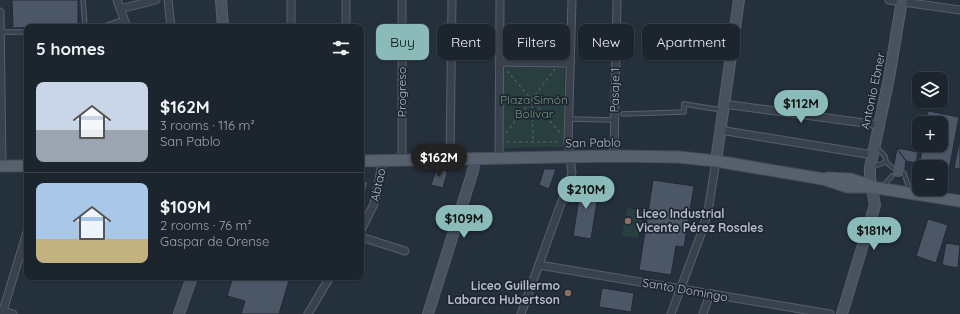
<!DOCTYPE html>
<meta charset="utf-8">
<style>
:root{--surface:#1c242e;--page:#29303a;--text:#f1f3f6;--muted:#a0a4aa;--line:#3a414a;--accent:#8bbbb9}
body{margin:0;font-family:Quicksand,sans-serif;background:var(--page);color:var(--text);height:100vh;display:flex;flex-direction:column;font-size:15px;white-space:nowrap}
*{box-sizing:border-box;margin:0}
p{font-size:13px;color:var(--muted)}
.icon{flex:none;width:22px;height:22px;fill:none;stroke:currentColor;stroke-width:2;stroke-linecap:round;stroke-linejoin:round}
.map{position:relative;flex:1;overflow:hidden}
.drawer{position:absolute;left:24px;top:24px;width:340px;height:256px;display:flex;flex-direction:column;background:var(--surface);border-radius:8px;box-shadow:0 1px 3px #0004,0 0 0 1px var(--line)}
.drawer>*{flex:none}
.banner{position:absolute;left:376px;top:24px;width:380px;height:36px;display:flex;gap:8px}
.tools{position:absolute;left:912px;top:72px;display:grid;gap:8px}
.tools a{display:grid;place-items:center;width:36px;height:36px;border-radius:8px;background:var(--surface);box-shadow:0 1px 3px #0004,0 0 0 1px var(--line);font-size:20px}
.price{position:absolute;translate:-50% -34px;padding:0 9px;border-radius:14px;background:var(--accent);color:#111;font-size:13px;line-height:26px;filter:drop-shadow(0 1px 2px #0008)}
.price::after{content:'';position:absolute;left:50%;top:24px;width:12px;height:9px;margin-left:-6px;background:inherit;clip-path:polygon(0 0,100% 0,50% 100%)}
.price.selected{background:#222;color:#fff}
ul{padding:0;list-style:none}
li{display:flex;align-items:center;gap:12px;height:100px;padding:0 12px}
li+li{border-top:1px solid var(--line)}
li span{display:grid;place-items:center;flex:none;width:112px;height:80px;border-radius:8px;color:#555}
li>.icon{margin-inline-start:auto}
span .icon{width:48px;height:48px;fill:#fffc;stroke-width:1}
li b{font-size:17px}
h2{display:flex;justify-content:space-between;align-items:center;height:48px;padding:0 12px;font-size:17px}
.chip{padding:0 14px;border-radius:8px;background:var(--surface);box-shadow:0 1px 3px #0004,0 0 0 1px var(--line);font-size:14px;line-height:36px}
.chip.selected{background:var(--accent);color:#111}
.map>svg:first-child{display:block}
</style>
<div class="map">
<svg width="960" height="314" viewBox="0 0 960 314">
<rect width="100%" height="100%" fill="#25303d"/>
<!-- green -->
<g fill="#283e3f">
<polygon points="508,26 545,27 544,46 507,45"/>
<polygon points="502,66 564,66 565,147 503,148"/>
<polygon points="627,208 643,211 638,238 622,236"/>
</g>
<!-- building -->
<g fill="#4b5766" stroke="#202834">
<polygon points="12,0 78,0 78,26 13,28"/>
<polygon points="510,49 563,50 563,58 510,58"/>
<polygon points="928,111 959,117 946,186 941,185 941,167 919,167 923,145 941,145 941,123 926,123"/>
<polygon points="960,138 960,169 954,168"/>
<polygon points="897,148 906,161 904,175 899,178 892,176"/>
<polygon points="897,148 918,152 916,163 906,161"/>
<polygon points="544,169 556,169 549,189 539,185"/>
<polygon points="436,170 446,170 447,173 443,188 431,185"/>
<polygon points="361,180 368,182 361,208"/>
<polygon points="582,180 600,183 591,239 573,236"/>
<polygon points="653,180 694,186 684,247 676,246 671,275 639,270"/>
<polygon points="928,219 948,225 936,263 916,256"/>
<polygon points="946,243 960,245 958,268 942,265"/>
<polygon points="233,277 290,277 279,314 241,314 245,301 227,296"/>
<polygon points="602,288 634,293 631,312 599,307"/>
</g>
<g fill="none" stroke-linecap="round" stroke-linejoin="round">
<!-- lane casing -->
<g stroke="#575f6b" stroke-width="5.5">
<g id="lane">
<polyline points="83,0 85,27"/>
<polyline points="0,32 27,32"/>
<polyline points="623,114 684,112 684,104 722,110"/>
<polyline points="569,119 614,120"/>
<polyline points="876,147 885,156 886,162 893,168"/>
<polyline points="872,167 886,162"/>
<polyline points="904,173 910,191"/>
<polyline points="882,187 892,176"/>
</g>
</g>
<!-- street casing -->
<g stroke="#575f6b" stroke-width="9">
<g id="street">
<polyline points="117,0 127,27"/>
<polyline points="168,0 171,27"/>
<polyline points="889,0 960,10"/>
<polyline points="120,9 156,0"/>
<polyline points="0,12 2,166"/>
<polyline points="107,27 124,21"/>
<polyline points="291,27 291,0"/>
<polyline points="346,27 346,0"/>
<polyline points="499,62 570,63"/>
<polyline points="724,104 879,125"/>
<polyline points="720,130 873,155"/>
<polyline points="614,156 617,0"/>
<polyline points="499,158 500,0"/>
<polyline points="450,159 452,0"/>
<polyline points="402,160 402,0"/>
<polyline points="361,230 374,204 383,160"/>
<polyline points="361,237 405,251"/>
<polyline points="539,265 830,314"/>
<polyline points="0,310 13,314"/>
<polyline points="2,314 27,232"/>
<polyline points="308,314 330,277"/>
<polyline points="521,314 572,173 568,142 572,0"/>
<polyline points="671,314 704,226 709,205 716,161"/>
<polyline points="703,314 710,294"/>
</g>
</g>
<!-- secondary casing -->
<g stroke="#575f6b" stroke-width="12">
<g id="secondary">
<polyline points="221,0 223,27"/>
<polyline points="716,161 739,0"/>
<polyline points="179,314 192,277"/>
<polyline points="428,314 472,174 476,158"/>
<polyline points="842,314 875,205 870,178 870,168 889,78 902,0"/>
</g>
</g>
<!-- primary casing -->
<g stroke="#454d59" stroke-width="13">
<g id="primary">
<polyline points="361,161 614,156 678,157 716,161 823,179 848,187 871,187 960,201"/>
<polyline points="0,166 27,166"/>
<polyline points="828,178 850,179 869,185"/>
</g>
</g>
<!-- path -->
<g stroke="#475b5d" stroke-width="1.5" stroke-dasharray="3 3" stroke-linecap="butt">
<polyline points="507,71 562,135"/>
<polyline points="532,100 533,142"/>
<polyline points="506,133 555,69"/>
<polyline points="507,142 561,142"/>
</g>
<!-- lane -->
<use href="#lane" stroke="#39414d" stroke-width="3.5"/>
<!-- street -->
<use href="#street" stroke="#39414d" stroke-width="7"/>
<!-- secondary -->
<use href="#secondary" stroke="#475160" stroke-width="10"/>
<!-- primary -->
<use href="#primary" stroke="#57606d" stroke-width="11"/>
</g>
<!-- markers -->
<g fill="#8d6e63" stroke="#1e2632" stroke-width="1.5">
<circle cx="628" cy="221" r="4"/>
<circle cx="568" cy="293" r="4"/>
</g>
<g text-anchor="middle" stroke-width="3.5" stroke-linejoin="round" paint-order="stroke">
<!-- street labels -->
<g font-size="12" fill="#b5bcc8" stroke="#1e2632">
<text transform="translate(615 90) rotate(-89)" y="4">Pasaje 1</text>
<text transform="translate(873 91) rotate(-78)" y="4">Antonio Ebner</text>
<text transform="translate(402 92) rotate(-90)" y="4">Progreso</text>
<text transform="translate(593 143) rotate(-1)" y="4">San Pablo</text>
<text transform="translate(378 185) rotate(-78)" y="4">Abtao</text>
<text transform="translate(685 290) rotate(10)" y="4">Santo Domingo</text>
</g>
<!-- park labels -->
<g font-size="12" fill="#6c9876" stroke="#1e2632">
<text x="534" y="104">Plaza Simón<tspan x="534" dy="14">Bolívar</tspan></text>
</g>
<!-- poi labels -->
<g font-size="12" font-weight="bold" fill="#b5bcc8" stroke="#1e2632" text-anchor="start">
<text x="636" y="218">Liceo Industrial<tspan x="636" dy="14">Vicente Pérez Rosales</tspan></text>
<text x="560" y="290" text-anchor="end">Liceo Guillermo<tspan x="560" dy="14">Labarca Hubertson</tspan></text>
</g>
</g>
</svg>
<div class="tools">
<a><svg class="icon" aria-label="layers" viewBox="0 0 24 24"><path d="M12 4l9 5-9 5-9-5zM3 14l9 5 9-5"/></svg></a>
<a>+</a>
<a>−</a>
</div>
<b class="price" style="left:801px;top:124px">$112M</b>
<b class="price selected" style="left:439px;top:178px">$162M</b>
<b class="price" style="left:586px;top:210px">$210M</b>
<b class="price" style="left:464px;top:239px">$109M</b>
<b class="price" style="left:874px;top:251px">$181M</b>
<div class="banner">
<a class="chip selected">Buy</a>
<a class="chip">Rent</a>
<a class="chip">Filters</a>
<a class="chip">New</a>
<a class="chip">Apartment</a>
</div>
<section class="drawer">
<h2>5 homes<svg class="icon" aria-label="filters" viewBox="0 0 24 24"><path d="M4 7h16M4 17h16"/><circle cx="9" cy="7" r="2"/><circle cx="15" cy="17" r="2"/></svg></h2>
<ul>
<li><span style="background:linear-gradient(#c9d6e8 60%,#9aa5b1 0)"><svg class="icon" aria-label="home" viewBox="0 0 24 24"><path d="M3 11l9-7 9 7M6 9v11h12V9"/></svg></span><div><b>$162M</b><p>3 rooms · 116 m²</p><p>San Pablo</p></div></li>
<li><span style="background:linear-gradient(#a9c7e8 70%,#c2b280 0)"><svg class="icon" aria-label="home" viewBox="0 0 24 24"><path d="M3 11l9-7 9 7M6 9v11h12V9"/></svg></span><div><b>$109M</b><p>2 rooms · 76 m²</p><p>Gaspar de Orense</p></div></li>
</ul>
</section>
</div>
